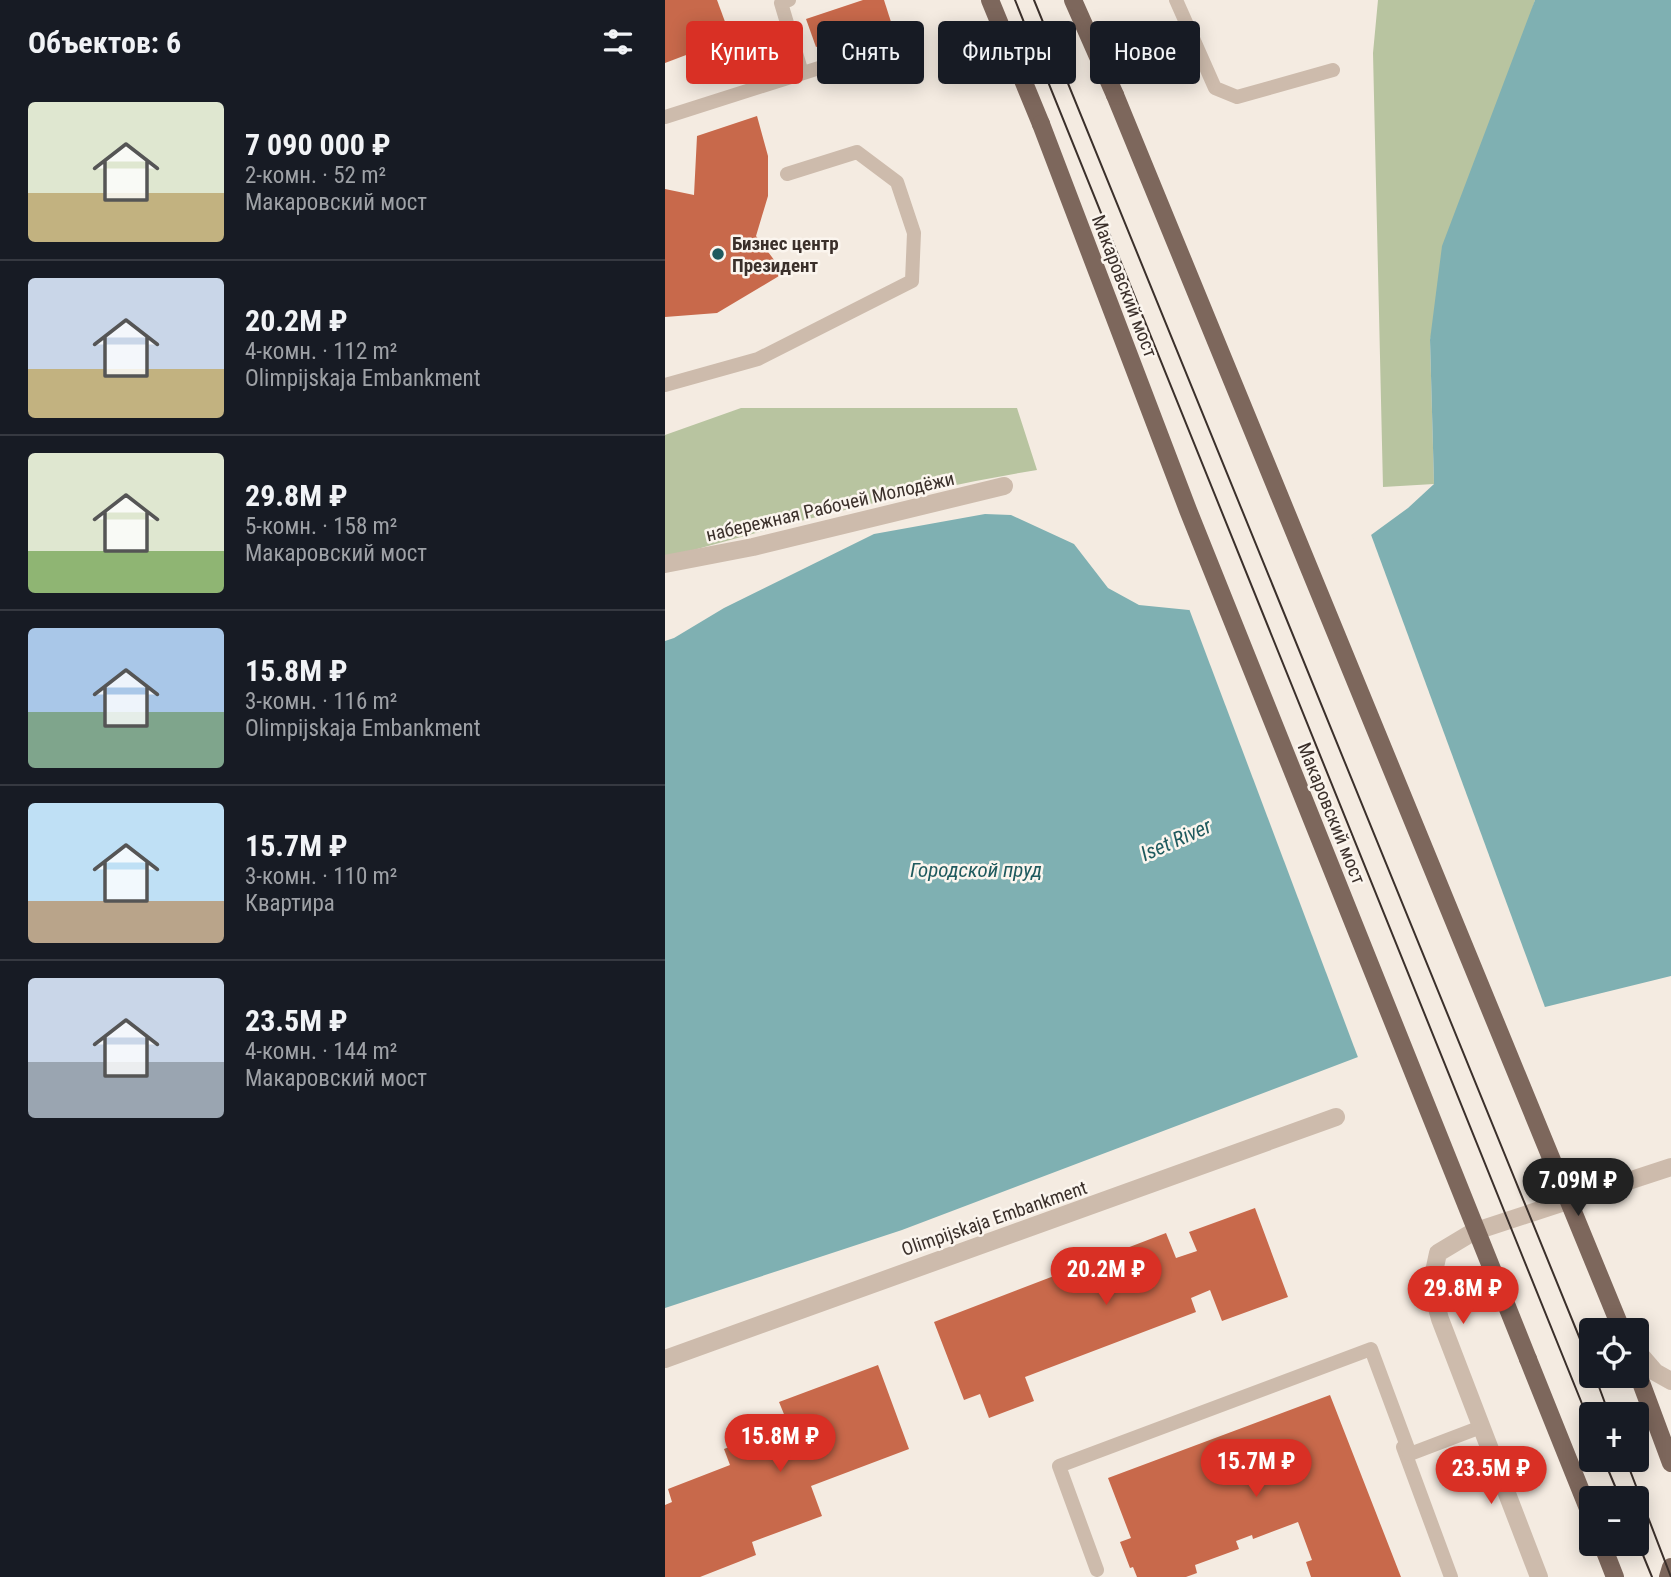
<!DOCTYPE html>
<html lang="ru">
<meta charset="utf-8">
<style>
:root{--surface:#171b24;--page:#242831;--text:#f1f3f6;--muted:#9ea1a6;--line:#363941;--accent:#d93025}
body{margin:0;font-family:"Roboto Condensed",sans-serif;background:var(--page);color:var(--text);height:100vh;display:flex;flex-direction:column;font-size:26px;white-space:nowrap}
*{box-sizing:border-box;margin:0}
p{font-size:23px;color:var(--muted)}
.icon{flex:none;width:38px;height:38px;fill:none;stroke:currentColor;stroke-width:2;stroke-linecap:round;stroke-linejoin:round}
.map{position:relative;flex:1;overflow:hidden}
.drawer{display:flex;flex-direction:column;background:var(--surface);width:665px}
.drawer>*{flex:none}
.top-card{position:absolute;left:21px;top:21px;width:665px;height:63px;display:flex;gap:14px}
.tools{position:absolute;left:914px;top:1318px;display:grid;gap:14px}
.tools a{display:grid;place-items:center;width:70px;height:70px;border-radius:7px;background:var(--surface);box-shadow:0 4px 18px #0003;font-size:35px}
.price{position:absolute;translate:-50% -60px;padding:0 16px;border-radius:24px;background:var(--accent);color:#fff;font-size:23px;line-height:46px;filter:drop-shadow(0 2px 4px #0008)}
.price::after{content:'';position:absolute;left:50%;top:42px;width:21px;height:16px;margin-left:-10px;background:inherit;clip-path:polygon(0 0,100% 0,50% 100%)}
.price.on{background:#222;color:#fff}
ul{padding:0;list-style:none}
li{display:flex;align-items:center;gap:21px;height:175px;padding:0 28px}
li+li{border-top:2px solid var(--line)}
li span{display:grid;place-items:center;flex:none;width:196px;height:140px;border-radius:7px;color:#555}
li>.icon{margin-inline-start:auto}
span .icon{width:84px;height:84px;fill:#fffc;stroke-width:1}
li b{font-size:30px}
h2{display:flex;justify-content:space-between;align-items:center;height:84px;padding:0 28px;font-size:30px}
.chip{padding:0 24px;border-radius:7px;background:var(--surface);box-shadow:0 4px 18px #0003;font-size:24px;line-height:63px}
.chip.on{background:var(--accent);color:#fff}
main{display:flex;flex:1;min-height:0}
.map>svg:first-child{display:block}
</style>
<main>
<section class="drawer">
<h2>Объектов: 6<svg class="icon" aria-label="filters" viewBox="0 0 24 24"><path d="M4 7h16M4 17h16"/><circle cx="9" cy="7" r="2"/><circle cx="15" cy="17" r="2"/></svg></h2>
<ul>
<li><span style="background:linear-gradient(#dfe7d0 65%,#c2b280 0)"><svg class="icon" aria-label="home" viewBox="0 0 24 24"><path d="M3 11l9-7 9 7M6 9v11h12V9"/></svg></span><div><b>7 090 000 ₽</b><p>2-комн. · 52 m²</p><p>Макаровский мост</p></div></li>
<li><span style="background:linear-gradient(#c9d6e8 65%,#c2b280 0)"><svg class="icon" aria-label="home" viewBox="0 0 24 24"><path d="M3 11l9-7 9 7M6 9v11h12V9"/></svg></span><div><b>20.2M ₽</b><p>4-комн. · 112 m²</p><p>Olimpijskaja Embankment</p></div></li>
<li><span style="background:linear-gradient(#dfe7d0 70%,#8fb573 0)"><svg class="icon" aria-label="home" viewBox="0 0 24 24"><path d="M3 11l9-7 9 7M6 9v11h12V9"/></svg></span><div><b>29.8M ₽</b><p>5-комн. · 158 m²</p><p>Макаровский мост</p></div></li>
<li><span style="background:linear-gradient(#a9c7e8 60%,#7fa58c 0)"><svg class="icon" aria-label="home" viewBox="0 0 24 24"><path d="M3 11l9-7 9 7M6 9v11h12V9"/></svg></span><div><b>15.8M ₽</b><p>3-комн. · 116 m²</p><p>Olimpijskaja Embankment</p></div></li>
<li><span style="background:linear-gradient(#bfe0f5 70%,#b9a48a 0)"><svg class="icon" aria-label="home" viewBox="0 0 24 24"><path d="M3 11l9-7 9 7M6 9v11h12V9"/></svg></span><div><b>15.7M ₽</b><p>3-комн. · 110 m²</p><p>Квартира</p></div></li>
<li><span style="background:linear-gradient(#c9d6e8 60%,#9aa5b1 0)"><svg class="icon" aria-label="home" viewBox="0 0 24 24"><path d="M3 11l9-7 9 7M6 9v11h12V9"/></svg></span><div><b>23.5M ₽</b><p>4-комн. · 144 m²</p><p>Макаровский мост</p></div></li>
</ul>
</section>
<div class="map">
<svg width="1006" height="1577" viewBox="0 0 1006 1577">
<rect width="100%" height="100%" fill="#f4ebe1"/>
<!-- green -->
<g fill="#b8c4a0">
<polygon points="713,0 870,0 765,340 769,484 718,487 708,53"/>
<path d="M76,408h276l20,62c-126,21 -249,53 -372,88v-123z"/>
</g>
<!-- water -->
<polygon fill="#7fb0b2" points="870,0 1006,0 1006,976 880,1007 693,1057 237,1230 0,1308 0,641 9,638 59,608 209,534 320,514 346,515 409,544 443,588 474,605 524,610 706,535 743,508 769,484 765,340 777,246"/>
<!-- pier -->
<polygon fill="#f4ebe1" points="705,532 881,1010 694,1060 523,606"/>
<!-- building -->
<g fill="#c8694b">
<polygon points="0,0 52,0 66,38 0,63"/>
<polygon points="198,0 219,0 226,22 151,47 141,19"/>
<polygon points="92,116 103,156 103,196 91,236 119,273 52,313 0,317 0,189 29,195 32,136"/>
<polygon points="590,1208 623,1297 557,1321 545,1290 526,1298 531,1312 360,1377 369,1401 324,1418 315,1394 299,1400 269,1322 501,1233 511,1258 532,1251 524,1232"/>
<polygon points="213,1365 244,1449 146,1486 157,1516 87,1542 91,1555 35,1577 0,1577 0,1505 7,1502 3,1489 65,1465 59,1449 123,1424 114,1402"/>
<polygon points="665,1395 736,1577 646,1577 641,1562 647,1560 633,1522 588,1539 587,1535 571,1541 574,1549 530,1565 532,1573 521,1577 472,1577 468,1567 465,1568 455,1542 466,1538 443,1478"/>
</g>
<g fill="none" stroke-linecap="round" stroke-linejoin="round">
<!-- service -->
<g stroke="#cdbbac" stroke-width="14">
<polyline points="124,0 116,3 137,73"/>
<polyline points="511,0 550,88 572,97 668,70"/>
<polyline points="0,117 217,48"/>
<polyline points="0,385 93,359 247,281 249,233 232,182 192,152 122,174"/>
<polyline points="738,1447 786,1577"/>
<polyline points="432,1570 394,1466 706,1349 745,1454 816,1427"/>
</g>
<!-- pedestrian -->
<g stroke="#cdbbac" stroke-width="18">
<polyline points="0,564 88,547 339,486"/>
<polyline points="0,1359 671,1117"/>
</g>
<!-- minor -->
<polyline stroke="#cdbbac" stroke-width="18" points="874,1577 775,1319 766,1286 773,1253 808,1232 1006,1167"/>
<!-- tertiary -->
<polyline stroke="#cdbbac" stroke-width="18" points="971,1350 990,1372 1006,1381"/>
<!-- primary -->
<g stroke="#7d675c" stroke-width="18">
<polyline points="325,0 376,124"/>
<polyline points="408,0 450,95"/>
<polyline points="863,1359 926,1516"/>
<polyline points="971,1369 1006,1463"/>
<polyline points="937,1544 950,1577"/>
<polyline points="1003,1577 1006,1567"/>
</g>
<!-- tram -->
<g stroke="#3b302b" stroke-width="2">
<polyline points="350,0 926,1426"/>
<polyline points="369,0 926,1366"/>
<polyline points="930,1376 944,1414"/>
<polyline points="939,1460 955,1498"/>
<polyline points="961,1460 1006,1577"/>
<polyline points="971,1538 987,1577"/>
</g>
<!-- primary-bridge -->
<g stroke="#7d675c" stroke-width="18">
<polyline points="450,95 955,1326"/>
<polyline points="376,124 523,510 863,1359"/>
</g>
</g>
<!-- markers -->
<circle fill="#1f5a5e" stroke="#fbf5ee" stroke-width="2.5" cx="53" cy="254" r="7"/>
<g text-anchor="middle" stroke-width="5" stroke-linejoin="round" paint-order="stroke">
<!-- poi labels -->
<g font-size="19" font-weight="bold" fill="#3b302b" stroke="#fbf5ee" text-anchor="start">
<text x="67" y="250">Бизнес центр<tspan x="67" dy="22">Президент</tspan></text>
</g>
<!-- street labels -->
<g font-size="19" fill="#3b302b" stroke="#fbf5ee">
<text transform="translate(460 286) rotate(69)" y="7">Макаровский мост</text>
<text transform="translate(165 506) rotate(-13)" y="7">набережная Рабочей Молодёжи</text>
<text transform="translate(667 813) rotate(68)" y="7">Макаровский мост</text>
<text transform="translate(329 1218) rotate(-19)" y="7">Olimpijskaja Embankment</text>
</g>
<!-- water labels -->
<g font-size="21" font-style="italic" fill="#1f5a5e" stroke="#fbf5ee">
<text transform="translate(511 840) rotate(-24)" y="7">Iset River</text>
<text x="311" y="877">Городской пруд</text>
</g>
</g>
</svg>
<div class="tools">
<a><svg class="icon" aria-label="locate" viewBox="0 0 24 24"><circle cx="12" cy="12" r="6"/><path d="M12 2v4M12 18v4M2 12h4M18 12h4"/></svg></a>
<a>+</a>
<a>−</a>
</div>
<b class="price on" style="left:913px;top:1218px">7.09M ₽</b>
<b class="price" style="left:441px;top:1307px">20.2M ₽</b>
<b class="price" style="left:798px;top:1326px">29.8M ₽</b>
<b class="price" style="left:115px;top:1474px">15.8M ₽</b>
<b class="price" style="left:591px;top:1499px">15.7M ₽</b>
<b class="price" style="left:826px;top:1506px">23.5M ₽</b>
<div class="top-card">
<a class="chip on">Купить</a>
<a class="chip">Снять</a>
<a class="chip">Фильтры</a>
<a class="chip">Новое</a>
</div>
</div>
</main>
